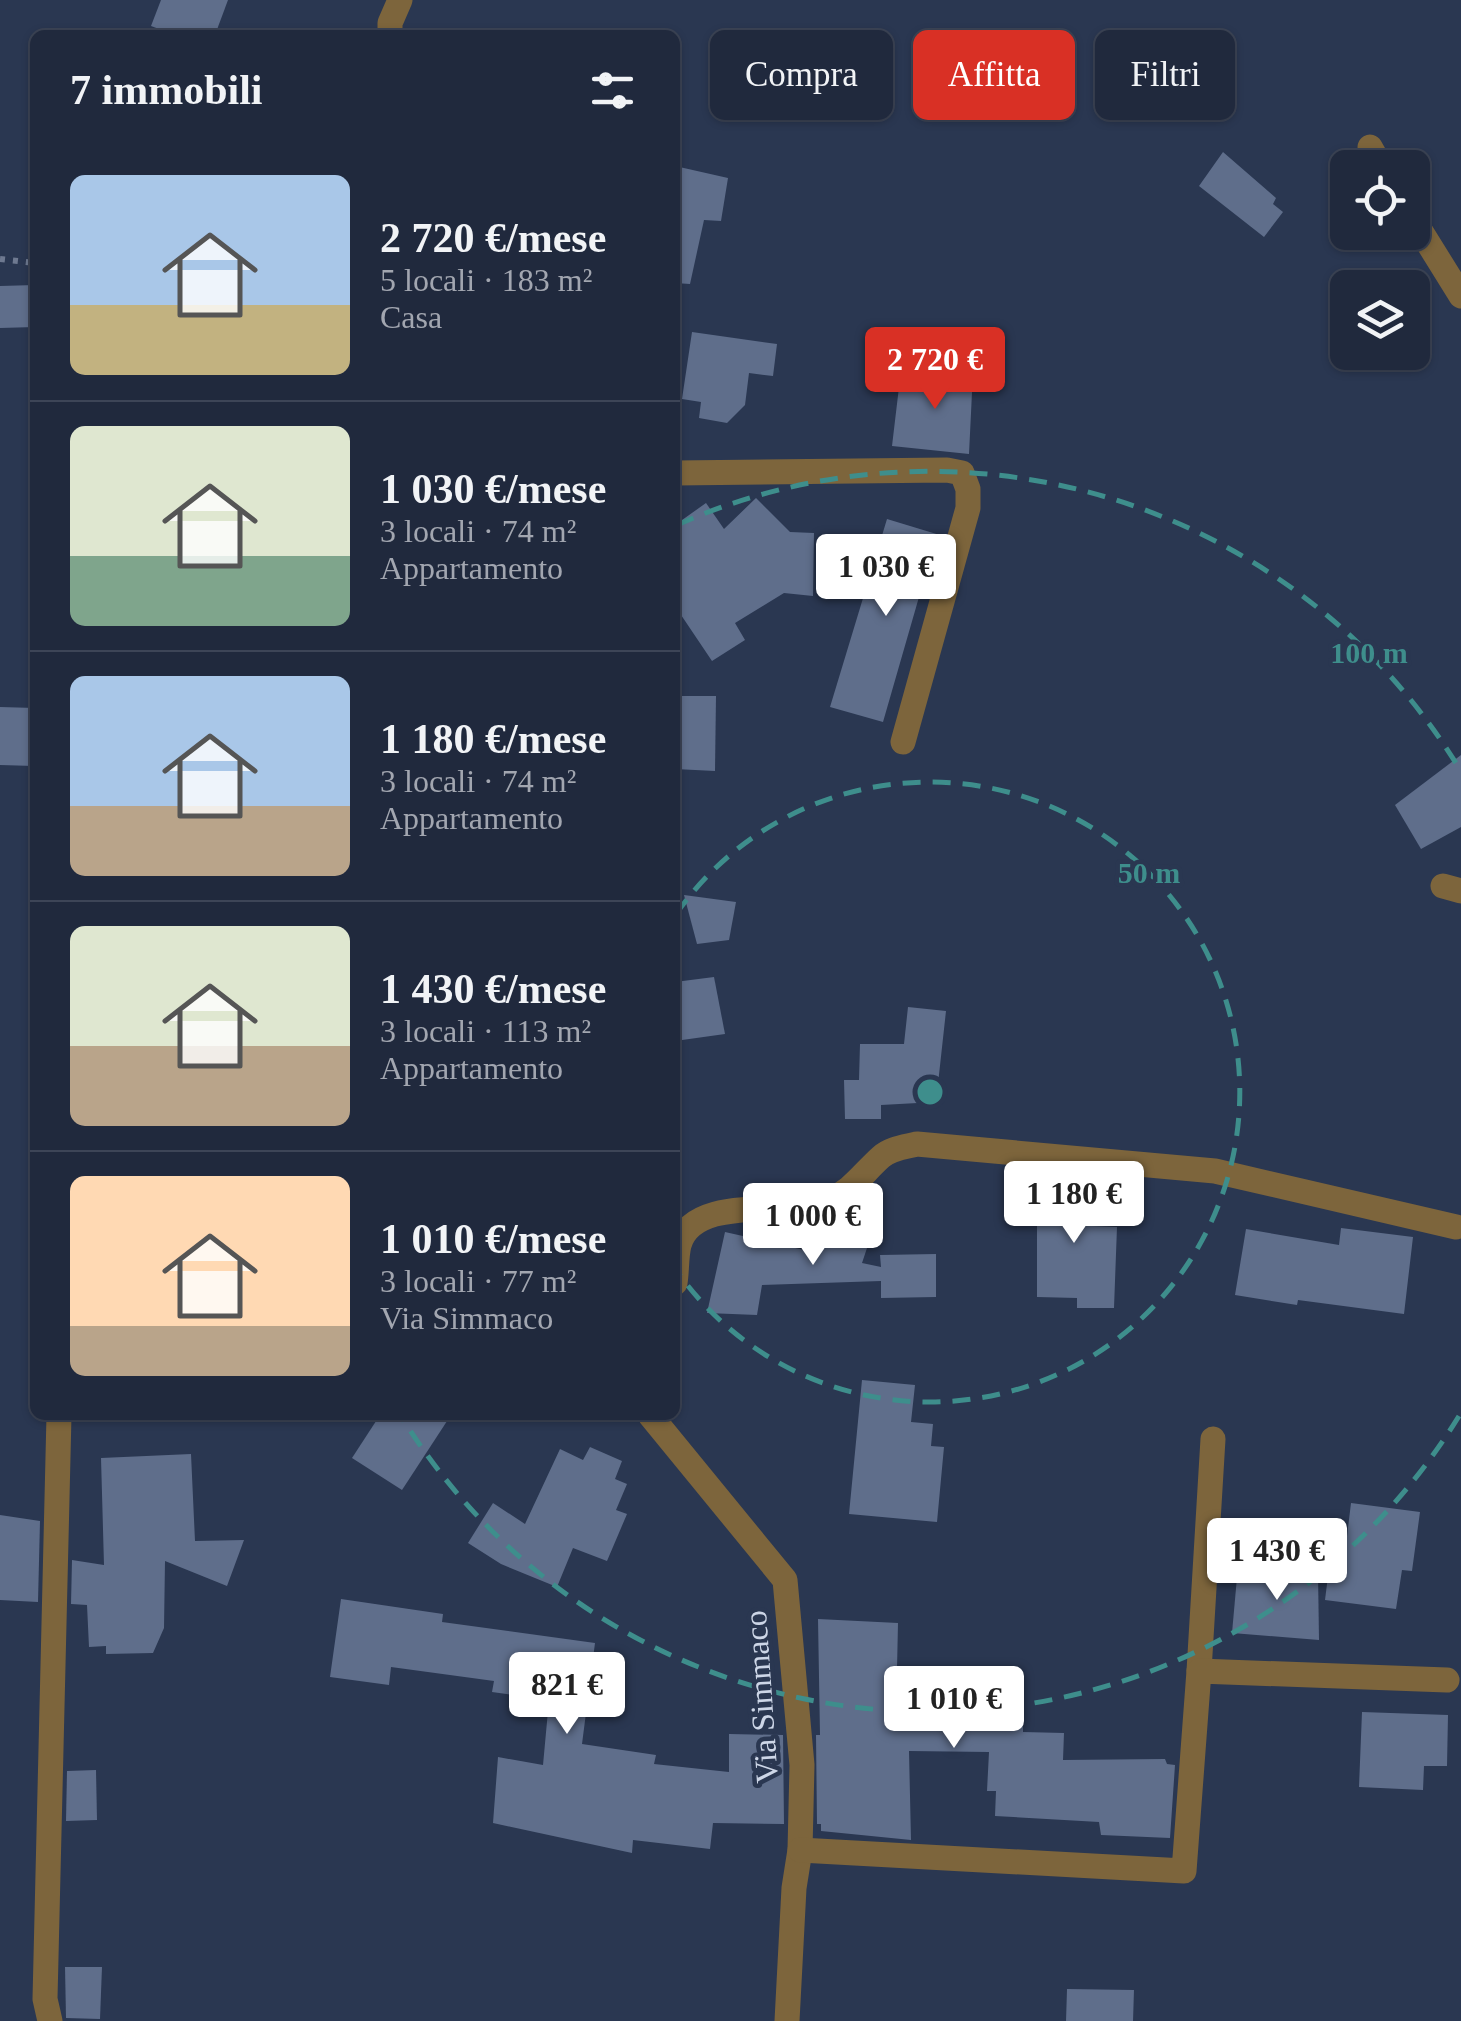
<!DOCTYPE html>
<html lang="it">
<meta charset="utf-8">
<style>
:root{--surface:#20293d;--page:#2d3548;--text:#f1f3f6;--muted:#a2a6b0;--line:#3d4557;--accent:#d93025}
body{margin:0;font-family:"Times New Roman",serif;background:var(--page);color:var(--text);height:100vh;display:flex;flex-direction:column;font-size:38px;white-space:nowrap}
*{box-sizing:border-box;margin:0}
p{font-size:32px;color:var(--muted)}
.icon{flex:none;width:55px;height:55px;fill:none;stroke:currentColor;stroke-width:2;stroke-linecap:round;stroke-linejoin:round}
.map{position:relative;flex:1;overflow:hidden}
.panel{position:absolute;left:30px;top:30px;width:650px;height:1390px;display:flex;flex-direction:column;background:var(--surface);border-radius:15px;box-shadow:0 2px 8px #0004,0 0 0 2px var(--line)}
.panel>*{flex:none}
.hud{position:absolute;left:710px;top:30px;width:600px;height:90px;display:flex;gap:20px}
.tools{position:absolute;left:1330px;top:150px;display:grid;gap:20px}
.tools a{display:grid;place-items:center;width:100px;height:100px;border-radius:15px;background:var(--surface);box-shadow:0 2px 8px #0004,0 0 0 2px var(--line);font-size:50px}
.price{position:absolute;translate:-50% -85px;padding:0 22px;border-radius:10px;background:#fff;color:#222;font-size:32px;line-height:65px;filter:drop-shadow(0 2px 5px #0008)}
.price::after{content:'';position:absolute;left:50%;top:60px;width:30px;height:22px;margin-left:-15px;background:inherit;clip-path:polygon(0 0,100% 0,50% 100%)}
.price.selected{background:var(--accent);color:#fff}
ul{padding:0;list-style:none}
li{display:flex;align-items:center;gap:30px;height:250px;padding:0 40px}
li+li{border-top:2px solid var(--line)}
li span{display:grid;place-items:center;flex:none;width:280px;height:200px;border-radius:15px;color:#555}
li>.icon{margin-inline-start:auto}
span .icon{width:120px;height:120px;fill:#fffc;stroke-width:1}
li b{font-size:42px}
h2{display:flex;justify-content:space-between;align-items:center;height:120px;padding:0 40px;font-size:42px}
.chip{padding:0 35px;border-radius:15px;background:var(--surface);box-shadow:0 2px 8px #0004,0 0 0 2px var(--line);font-size:35px;line-height:90px}
.chip.selected{background:var(--accent);color:#fff}
.map>svg:first-child{display:block}
</style>
<div class="map">
<svg width="1461" height="2021" viewBox="0 0 1461 2021">
<rect width="100%" height="100%" fill="#2a3751"/>
<!-- building -->
<g fill="#5f6e8b">
<polygon points="161,0 228,0 215,35 175,35 151,26"/>
<polygon points="1223,152 1276,198 1273,204 1283,212 1264,237 1199,186"/>
<polygon points="675,166 728,178 721,221 704,220 690,284 675,283"/>
<polygon points="35,285 35,327 0,328 0,286"/>
<polygon points="692,332 777,344 773,376 749,373 745,405 727,423 699,418 701,402 682,399"/>
<polygon points="911,372 973,372 969,454 892,446 899,387 910,387"/>
<polygon points="756,498 790,532 814,533 813,596 784,593 735,623 745,640 712,661 675,606 675,525 706,503 724,529"/>
<polygon points="887,519 943,536 926,599 919,597 883,722 830,707"/>
<polygon points="675,696 716,696 715,771 675,769"/>
<polygon points="0,707 35,708 34,766 0,765"/>
<polygon points="1461,755 1461,827 1421,849 1395,805"/>
<polygon points="684,895 736,902 729,940 697,944"/>
<polygon points="714,977 725,1034 675,1041 675,982"/>
<polygon points="908,1007 946,1011 936,1102 881,1105 881,1119 845,1119 844,1080 859,1080 860,1044 904,1044"/>
<polygon points="1037,1179 1095,1183 1092,1226 1117,1227 1114,1308 1077,1308 1077,1298 1037,1297"/>
<polygon points="814,1222 873,1230 862,1263 881,1267 880,1255 936,1254 936,1297 881,1298 881,1281 762,1285 757,1315 707,1313 725,1232 813,1252"/>
<polygon points="1341,1228 1413,1237 1404,1314 1298,1300 1297,1305 1235,1295 1246,1229 1339,1245"/>
<polygon points="862,1380 915,1385 911,1422 933,1424 931,1446 944,1447 937,1522 849,1514"/>
<polygon points="380,1415 451,1415 402,1490 352,1458"/>
<polygon points="590,1447 622,1461 615,1479 627,1484 616,1510 627,1514 607,1561 573,1548 557,1587 501,1564 468,1543 493,1503 525,1524 560,1449 583,1460"/>
<polygon points="191,1454 195,1541 244,1540 227,1586 165,1561 164,1628 153,1653 106,1654 106,1646 89,1647 87,1605 71,1604 72,1560 104,1565 101,1458"/>
<polygon points="1351,1503 1420,1512 1412,1571 1402,1570 1396,1609 1325,1600 1330,1560 1344,1561"/>
<polygon points="0,1515 40,1521 38,1602 0,1600"/>
<polygon points="1238,1566 1318,1572 1319,1640 1232,1633"/>
<polygon points="341,1599 443,1614 442,1622 595,1643 582,1744 656,1755 654,1764 729,1772 729,1734 783,1735 784,1824 713,1823 710,1849 633,1840 632,1853 493,1823 498,1757 543,1765 549,1700 492,1692 494,1681 391,1667 389,1685 330,1677"/>
<polygon points="818,1619 898,1623 897,1669 934,1674 928,1712 1023,1713 1023,1732 1064,1733 1063,1760 1165,1759 1167,1764 1175,1765 1170,1838 1101,1835 1099,1822 995,1816 996,1791 987,1791 989,1752 909,1751 911,1840 821,1831 821,1824 817,1824 816,1735 820,1735"/>
<polygon points="1362,1712 1448,1715 1447,1766 1424,1766 1423,1790 1359,1787"/>
<polygon points="96,1770 97,1820 66,1821 67,1771"/>
<polygon points="65,1967 102,1967 100,2019 66,2018"/>
<polygon points="1067,1989 1134,1990 1133,2021 1066,2021"/>
</g>
<g fill="none" stroke-linecap="round" stroke-linejoin="round">
<!-- path -->
<polyline stroke="#6e7990" stroke-width="6" stroke-dasharray="5 8" stroke-linecap="butt" points="0,259 35,263"/>
<!-- minor -->
<g stroke="#7d653c" stroke-width="25">
<polyline points="390,35 390,23 400,0"/>
<polyline points="1370,147 1382,168"/>
<polyline points="1412,217 1461,296"/>
<polyline points="675,473 947,470 962,473 968,489 968,508 903,742"/>
<polyline points="1443,886 1461,891"/>
<path d="M675,1283c2,-12 1,-26 4,-38 15,-53 113,-27 149,-44 24,-10 35,-28 53,-44 10,-9 24,-10 36,-13l298,27 241,56"/>
<polyline points="650,1415 785,1580 802,1765 800,1850 794,1888 787,2021"/>
<polyline points="1199,1671 1213,1439"/>
<polyline points="800,1850 1184,1871 1199,1671 1447,1680"/>
<polyline points="50,2021 45,1999 59,1415"/>
</g>
</g>
<!-- distance rings -->
<g fill="none" stroke="#3e8e8c" stroke-width="5" stroke-dasharray="18 12">
<path d="M676 914A310 310 0 1 1 676 1270"/>
<path d="M1459 1416A621 621 0 0 1 401 1416M677 525A621 621 0 0 1 1459 768"/>
</g>
<g text-anchor="middle" stroke-width="9" stroke-linejoin="round" paint-order="stroke">
<!-- street labels -->
<g font-size="32" fill="#cdd6e7" stroke="#2a3751">
<text transform="translate(761 1697) rotate(-94)" y="11">Via Simmaco</text>
</g>
</g>
<circle cx="930" cy="1092" r="15" fill="#3e8e8c" stroke="#2a3751" stroke-width="5"/>
<g font-size="30" text-anchor="middle" font-weight="bold" fill="#3e8e8c" stroke="#2a3751" stroke-width="9" stroke-linejoin="round" paint-order="stroke">
<text x="1369" y="663">100 m</text>
<text x="1149" y="883">50 m</text>
</g>
</svg>
<div class="tools">
<a><svg class="icon" aria-label="locate" viewBox="0 0 24 24"><circle cx="12" cy="12" r="6"/><path d="M12 2v4M12 18v4M2 12h4M18 12h4"/></svg></a>
<a><svg class="icon" aria-label="layers" viewBox="0 0 24 24"><path d="M12 4l9 5-9 5-9-5zM3 14l9 5 9-5"/></svg></a>
</div>
<b class="price selected" style="left:935px;top:412px">2 720 €</b>
<b class="price" style="left:886px;top:619px">1 030 €</b>
<b class="price" style="left:1074px;top:1246px">1 180 €</b>
<b class="price" style="left:813px;top:1268px">1 000 €</b>
<b class="price" style="left:1277px;top:1603px">1 430 €</b>
<b class="price" style="left:567px;top:1737px">821 €</b>
<b class="price" style="left:954px;top:1751px">1 010 €</b>
<div class="hud">
<a class="chip">Compra</a>
<a class="chip selected">Affitta</a>
<a class="chip">Filtri</a>
</div>
<section class="panel">
<h2>7 immobili<svg class="icon" aria-label="filters" viewBox="0 0 24 24"><path d="M4 7h16M4 17h16"/><circle cx="9" cy="7" r="2"/><circle cx="15" cy="17" r="2"/></svg></h2>
<ul>
<li><span style="background:linear-gradient(#a9c7e8 65%,#c2b280 0)"><svg class="icon" aria-label="home" viewBox="0 0 24 24"><path d="M3 11l9-7 9 7M6 9v11h12V9"/></svg></span><div><b>2 720 €/mese</b><p>5 locali · 183 m²</p><p>Casa</p></div></li>
<li><span style="background:linear-gradient(#dfe7d0 65%,#7fa58c 0)"><svg class="icon" aria-label="home" viewBox="0 0 24 24"><path d="M3 11l9-7 9 7M6 9v11h12V9"/></svg></span><div><b>1 030 €/mese</b><p>3 locali · 74 m²</p><p>Appartamento</p></div></li>
<li><span style="background:linear-gradient(#a9c7e8 65%,#b9a48a 0)"><svg class="icon" aria-label="home" viewBox="0 0 24 24"><path d="M3 11l9-7 9 7M6 9v11h12V9"/></svg></span><div><b>1 180 €/mese</b><p>3 locali · 74 m²</p><p>Appartamento</p></div></li>
<li><span style="background:linear-gradient(#dfe7d0 60%,#b9a48a 0)"><svg class="icon" aria-label="home" viewBox="0 0 24 24"><path d="M3 11l9-7 9 7M6 9v11h12V9"/></svg></span><div><b>1 430 €/mese</b><p>3 locali · 113 m²</p><p>Appartamento</p></div></li>
<li><span style="background:linear-gradient(#ffd9b3 75%,#b9a48a 0)"><svg class="icon" aria-label="home" viewBox="0 0 24 24"><path d="M3 11l9-7 9 7M6 9v11h12V9"/></svg></span><div><b>1 010 €/mese</b><p>3 locali · 77 m²</p><p>Via Simmaco</p></div></li>
</ul>
</section>
</div>
